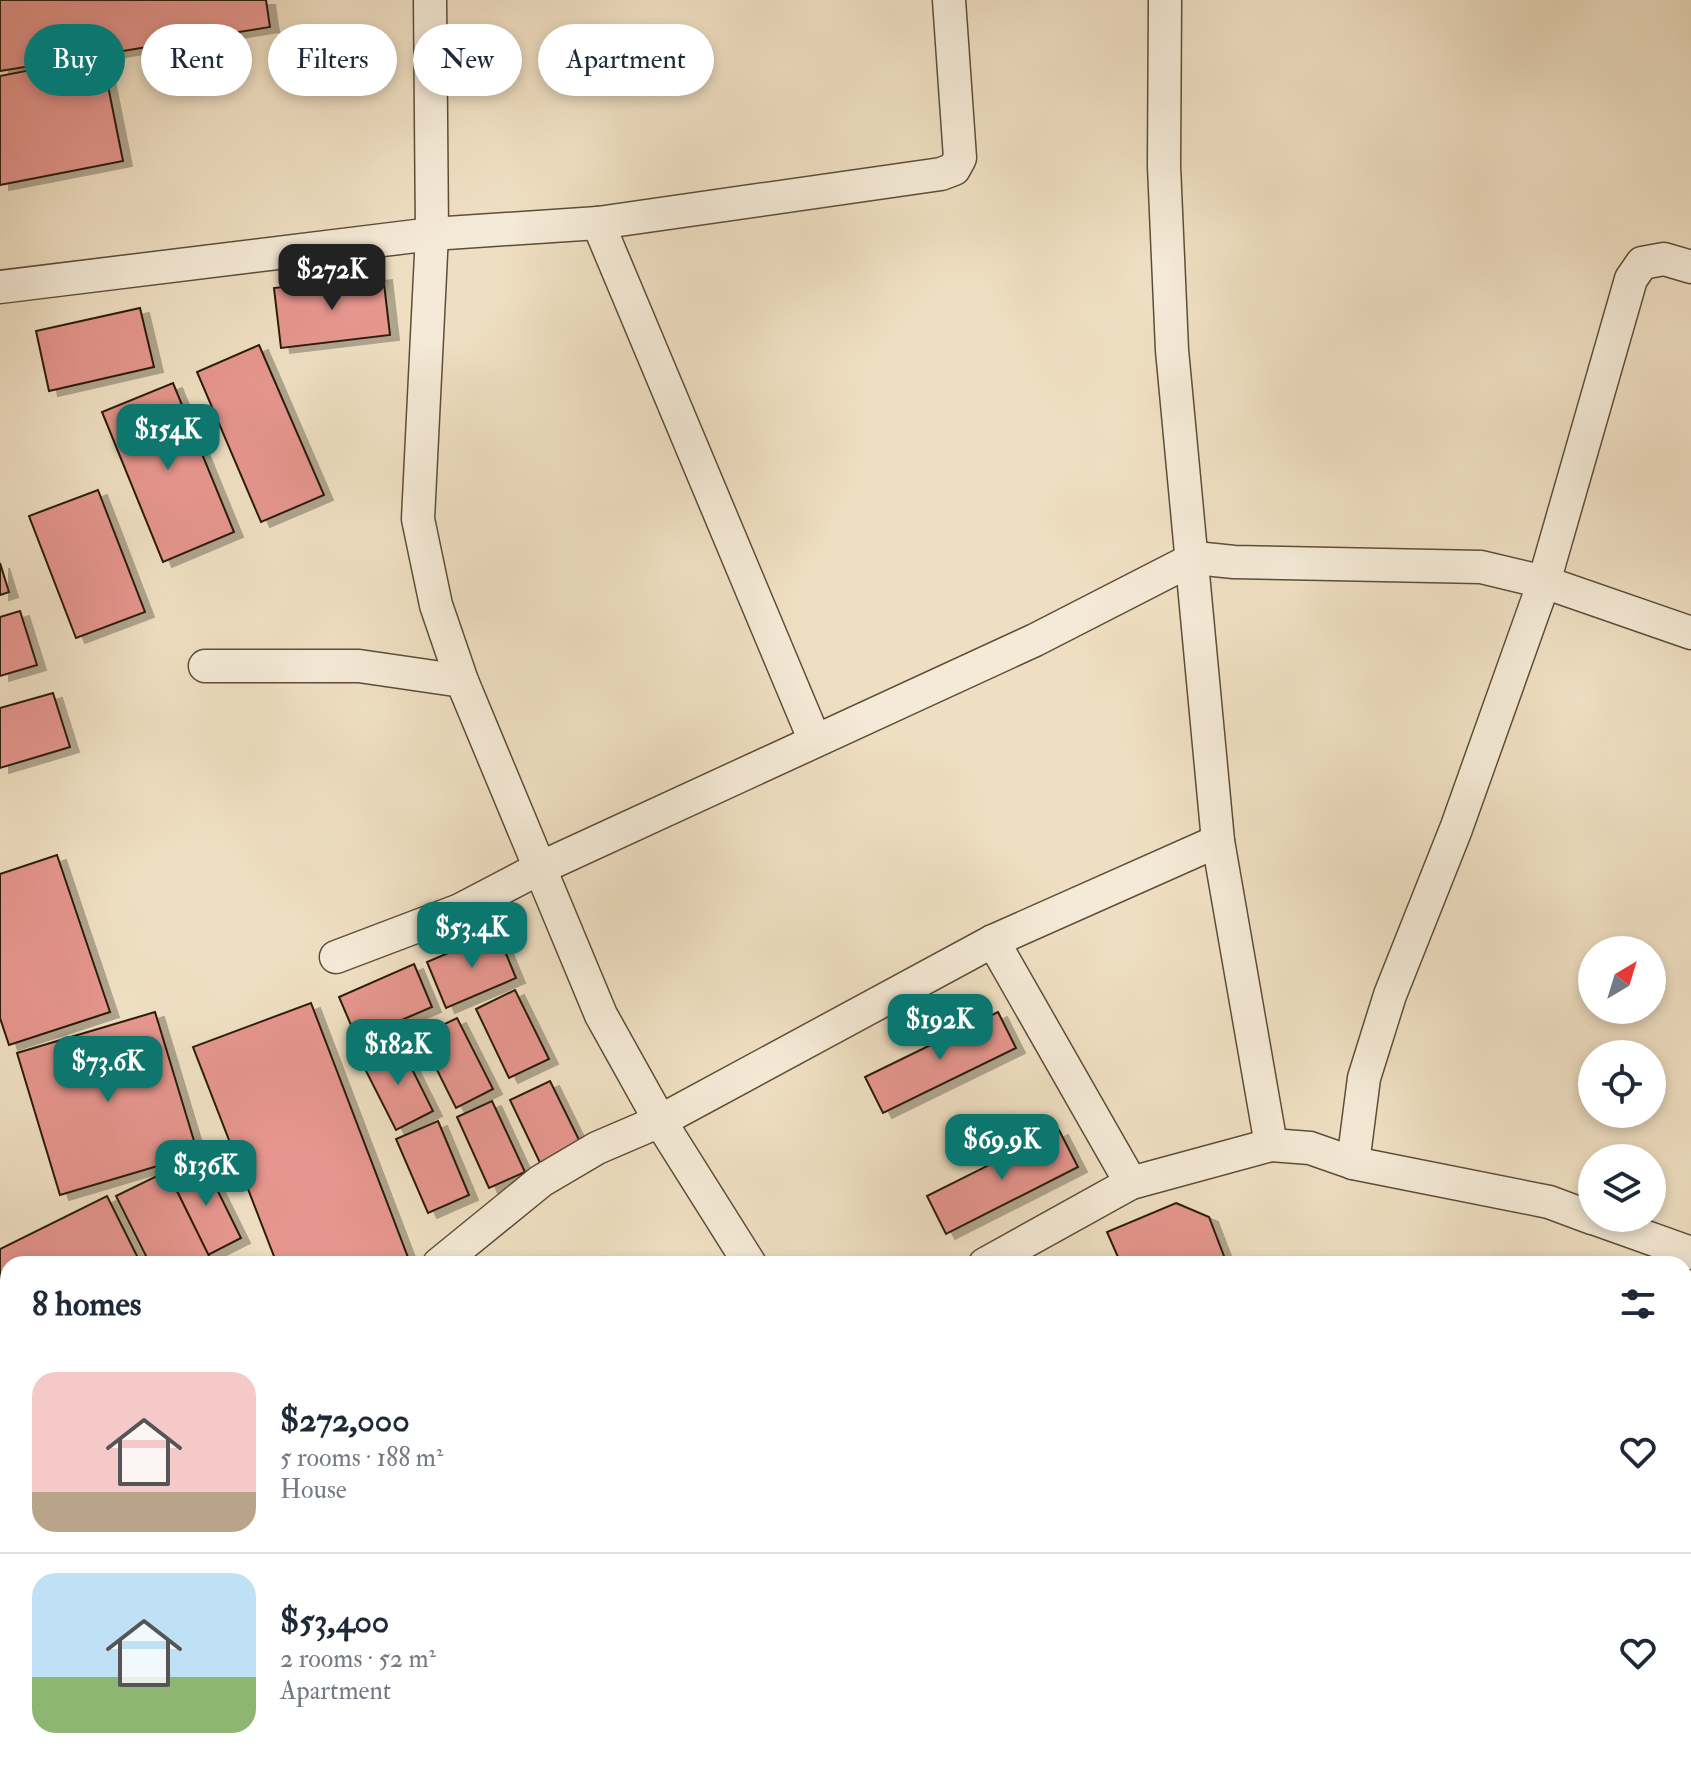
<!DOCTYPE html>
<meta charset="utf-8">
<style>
:root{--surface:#fff;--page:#f2f2f3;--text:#1f2937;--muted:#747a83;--line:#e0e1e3;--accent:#0f766e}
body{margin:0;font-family:"IM FELL Double Pica",serif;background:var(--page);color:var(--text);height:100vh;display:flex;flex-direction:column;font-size:30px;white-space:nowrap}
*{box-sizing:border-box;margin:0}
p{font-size:26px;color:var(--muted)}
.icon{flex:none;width:44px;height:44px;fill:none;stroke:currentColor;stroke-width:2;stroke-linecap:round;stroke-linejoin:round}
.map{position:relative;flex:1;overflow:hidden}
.details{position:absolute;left:0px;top:1256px;width:1692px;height:514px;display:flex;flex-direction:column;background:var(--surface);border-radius:24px 24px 0 0;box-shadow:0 4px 12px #0003}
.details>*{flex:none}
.guide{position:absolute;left:24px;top:24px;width:800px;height:72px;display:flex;gap:16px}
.needle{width:52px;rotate:38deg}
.fabs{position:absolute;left:1578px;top:936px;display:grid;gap:16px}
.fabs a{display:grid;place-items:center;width:88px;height:88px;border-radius:50%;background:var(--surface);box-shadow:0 4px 12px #0003;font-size:40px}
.price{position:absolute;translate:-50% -68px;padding:0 18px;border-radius:16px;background:var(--accent);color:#fff;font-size:26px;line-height:52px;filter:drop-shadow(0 2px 4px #0008)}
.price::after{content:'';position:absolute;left:50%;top:48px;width:24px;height:18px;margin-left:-12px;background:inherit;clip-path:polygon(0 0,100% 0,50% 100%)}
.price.on{background:#222;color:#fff}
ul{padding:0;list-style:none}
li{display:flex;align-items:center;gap:24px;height:200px;padding:0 32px}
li+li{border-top:2px solid var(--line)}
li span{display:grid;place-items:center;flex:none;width:224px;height:160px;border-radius:24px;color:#555}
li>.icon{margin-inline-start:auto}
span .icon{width:96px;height:96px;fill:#fffc;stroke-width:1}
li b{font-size:34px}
h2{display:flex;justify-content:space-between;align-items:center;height:96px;padding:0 32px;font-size:34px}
.pill{padding:0 28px;border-radius:36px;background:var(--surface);box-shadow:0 4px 12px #0003;font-size:28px;line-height:72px}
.pill.on{background:var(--accent);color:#fff}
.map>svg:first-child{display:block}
</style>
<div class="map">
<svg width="1691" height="1769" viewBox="0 0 1691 1769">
<defs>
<filter id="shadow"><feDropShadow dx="9" dy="5" stdDeviation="0" flood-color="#0004"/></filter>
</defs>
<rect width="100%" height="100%" fill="#efdfc2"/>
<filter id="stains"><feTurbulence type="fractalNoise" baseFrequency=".0025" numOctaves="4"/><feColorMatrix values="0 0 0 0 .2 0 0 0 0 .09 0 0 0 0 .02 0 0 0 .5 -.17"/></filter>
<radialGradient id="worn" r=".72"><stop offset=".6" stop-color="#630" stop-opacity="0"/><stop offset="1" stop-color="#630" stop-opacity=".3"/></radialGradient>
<!-- building -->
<g fill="#e6968e" stroke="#2c1d0b" stroke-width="2" filter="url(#shadow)">
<polygon points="0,0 266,0 270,27 0,71"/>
<polygon points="102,56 123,161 0,185 0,76"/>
<polygon points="383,275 390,335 281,348 274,288"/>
<polygon points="140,308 154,367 49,391 36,331"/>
<polygon points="259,345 324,495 261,522 197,372"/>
<polygon points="173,383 234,532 163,562 102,412"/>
<polygon points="98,490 145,612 76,638 29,516"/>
<polygon points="0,563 9,592 0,595"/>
<polygon points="20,611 37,665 0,676 0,617"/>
<polygon points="53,693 70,747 0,768 0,708"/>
<polygon points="57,855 110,1012 9,1045 0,1018 0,874"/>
<polygon points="497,932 516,978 446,1008 427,962"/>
<polygon points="414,964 432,1007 357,1039 339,997"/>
<polygon points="515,990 549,1059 509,1078 476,1009"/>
<polygon points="311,1003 409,1260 399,1264 277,1264 193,1047"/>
<polygon points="155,1012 198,1154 60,1195 17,1053"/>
<polygon points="998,1012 1016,1048 883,1113 865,1077"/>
<polygon points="457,1018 493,1089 456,1108 420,1036"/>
<polygon points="400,1045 433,1111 396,1130 362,1063"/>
<polygon points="550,1081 584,1150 543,1169 510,1100"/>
<polygon points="492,1101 525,1172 489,1188 457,1117"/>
<polygon points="438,1121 469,1195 428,1213 396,1139"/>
<polygon points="1059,1130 1078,1167 946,1234 927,1196"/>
<polygon points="203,1161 241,1238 208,1255 170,1177"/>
<polygon points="167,1171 170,1177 213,1264 150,1264 116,1196"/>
<polygon points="107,1196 141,1264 8,1264 8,1296 0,1280 0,1249"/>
<polygon points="1176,1203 1209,1217 1227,1264 1121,1264 1107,1232"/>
<polygon points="8,1655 8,1762 30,1762 13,1769 5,1769 0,1756 0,1658"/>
<polygon points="45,1762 129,1762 132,1769 47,1769"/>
<polygon points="129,1762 217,1762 220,1769 132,1769"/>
<polygon points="1142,1762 1181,1762 1187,1769 1148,1769"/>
</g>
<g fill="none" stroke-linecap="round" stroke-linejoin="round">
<!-- service casing -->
<g stroke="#5d4e39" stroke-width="19">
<polyline id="service" points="322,1762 324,1769"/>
</g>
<!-- minor casing -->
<g stroke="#5d4e39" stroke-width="35">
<g id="minor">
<polyline points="430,0 432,234 418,519 436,605 462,681 601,1015 660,1121 750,1264"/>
<polyline points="1165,0 1164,166 1172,350 1218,841 1271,1145"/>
<polyline points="598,223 815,741"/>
<polyline points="0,287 432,234 598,223 941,174 954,169 960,158 949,0"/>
<polyline points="205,666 359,666 462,681"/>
<polyline points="993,941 1131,1183"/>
<polyline points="336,957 460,910 540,868 1035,640 1195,558 1234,562 1481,567 1544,582 1691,633"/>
<polyline points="1353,1163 1364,1078 1390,995 1456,829 1544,582 1631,279 1642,263 1664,259 1691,267"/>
<polyline points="1593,1218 1691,1253"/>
<polyline points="439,1264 541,1181 597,1148 660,1121 993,941 1218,841"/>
<polyline points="985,1264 1131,1183 1271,1145 1310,1148 1353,1163 1549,1202 1592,1218"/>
<polyline points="812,1762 817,1769"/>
<polyline points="1111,1762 1117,1769"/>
<polyline points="582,1769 588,1762"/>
</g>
</g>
<!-- service -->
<use href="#service" stroke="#f5ead7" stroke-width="16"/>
<!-- minor -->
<use href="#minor" stroke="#f5ead7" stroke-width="32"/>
</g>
<rect width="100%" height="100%" filter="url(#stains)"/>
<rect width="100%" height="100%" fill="url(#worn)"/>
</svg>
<div class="fabs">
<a><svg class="needle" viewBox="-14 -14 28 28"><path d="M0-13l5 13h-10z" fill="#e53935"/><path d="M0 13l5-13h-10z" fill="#747a83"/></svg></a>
<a><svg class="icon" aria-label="locate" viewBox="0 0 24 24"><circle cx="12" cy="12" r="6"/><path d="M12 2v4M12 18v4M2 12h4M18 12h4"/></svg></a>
<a><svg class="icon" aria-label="layers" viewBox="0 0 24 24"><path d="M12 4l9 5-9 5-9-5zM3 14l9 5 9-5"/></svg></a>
</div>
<b class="price on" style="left:332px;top:312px">$272K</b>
<b class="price" style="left:168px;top:472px">$154K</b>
<b class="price" style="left:472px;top:970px">$53.4K</b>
<b class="price" style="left:940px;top:1062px">$192K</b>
<b class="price" style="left:398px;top:1087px">$182K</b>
<b class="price" style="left:108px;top:1104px">$73.6K</b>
<b class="price" style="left:1002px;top:1182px">$69.9K</b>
<b class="price" style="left:206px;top:1208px">$136K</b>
<div class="guide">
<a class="pill on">Buy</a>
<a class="pill">Rent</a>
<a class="pill">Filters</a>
<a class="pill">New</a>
<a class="pill">Apartment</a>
</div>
<section class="details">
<h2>8 homes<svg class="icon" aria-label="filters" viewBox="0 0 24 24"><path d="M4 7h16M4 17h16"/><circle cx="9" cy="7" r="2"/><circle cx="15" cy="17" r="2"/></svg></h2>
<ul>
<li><span style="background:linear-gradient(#f6c9c9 75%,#b9a48a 0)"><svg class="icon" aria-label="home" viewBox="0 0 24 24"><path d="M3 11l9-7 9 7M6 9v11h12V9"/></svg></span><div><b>$272,000</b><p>5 rooms · 188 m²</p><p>House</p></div><svg class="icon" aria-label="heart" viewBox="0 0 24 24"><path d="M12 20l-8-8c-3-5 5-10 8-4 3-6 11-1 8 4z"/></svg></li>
<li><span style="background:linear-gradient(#bfe0f5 65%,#8fb573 0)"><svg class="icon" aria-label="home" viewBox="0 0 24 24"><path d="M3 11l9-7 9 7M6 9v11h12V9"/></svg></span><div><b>$53,400</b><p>2 rooms · 52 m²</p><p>Apartment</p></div><svg class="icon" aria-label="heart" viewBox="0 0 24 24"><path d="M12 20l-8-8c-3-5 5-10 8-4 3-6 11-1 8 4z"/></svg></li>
</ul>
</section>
</div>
